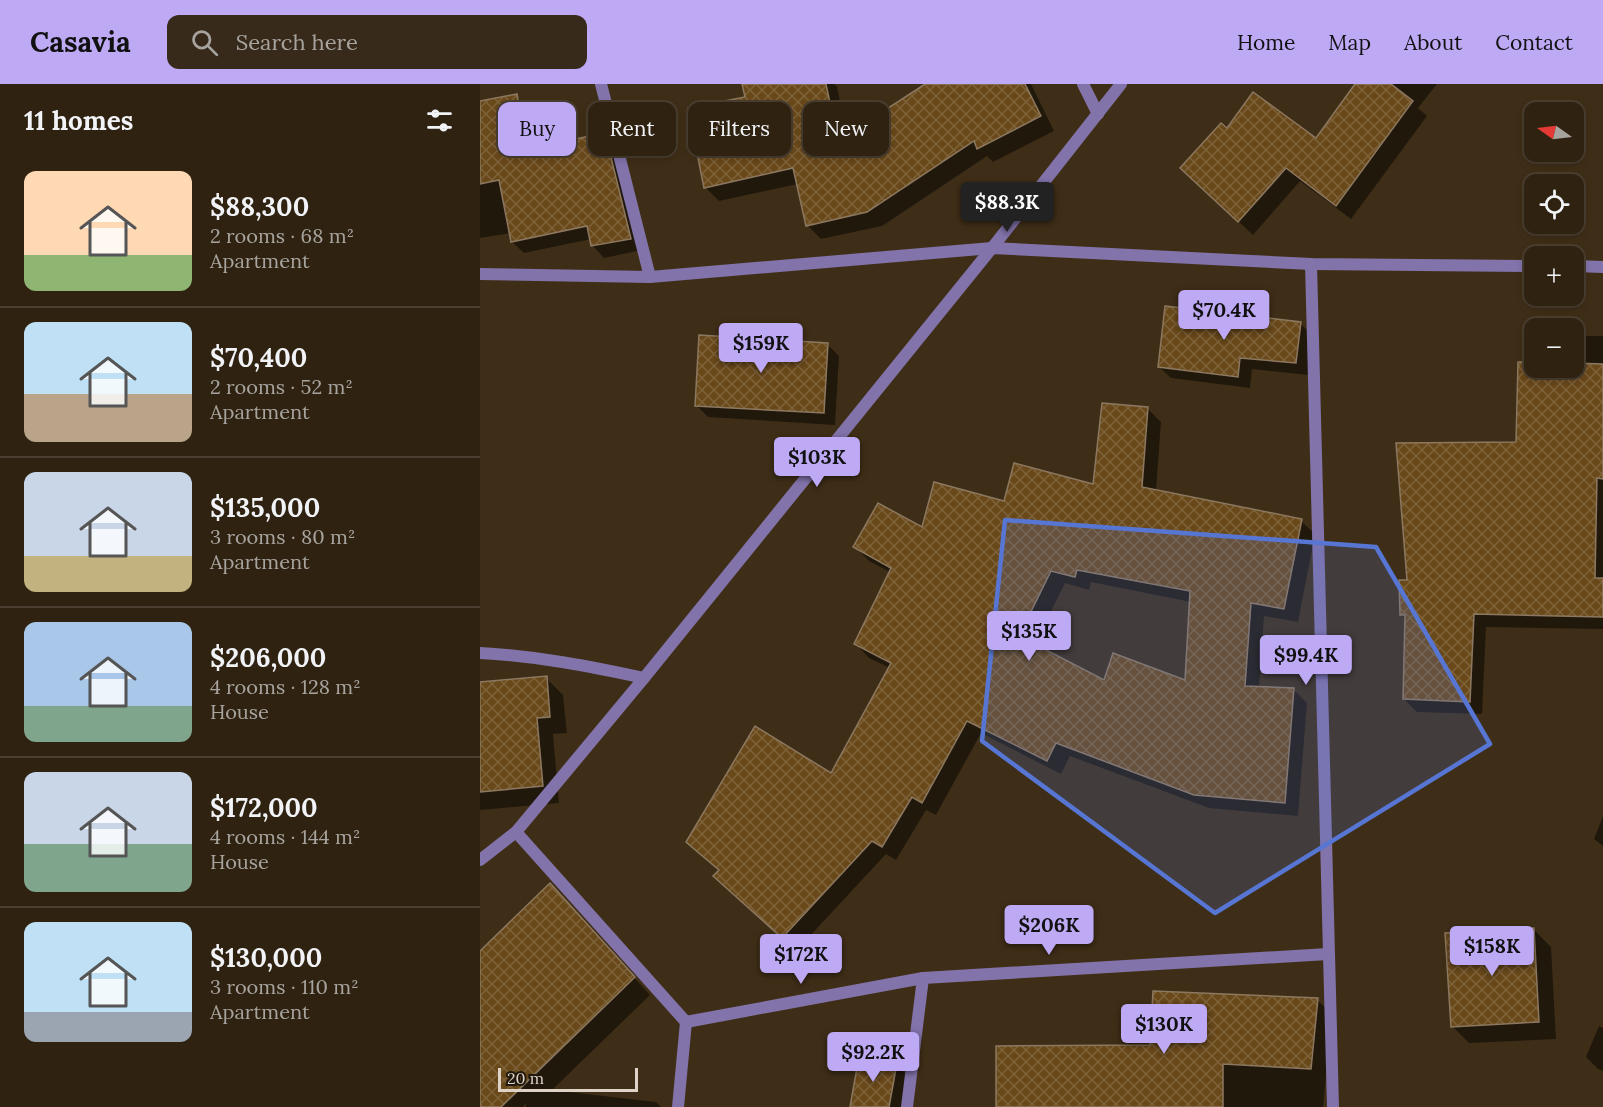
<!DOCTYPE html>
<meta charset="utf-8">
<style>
:root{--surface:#2f2211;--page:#372a1a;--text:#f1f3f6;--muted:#a7a49f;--line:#4a3f31;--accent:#bea9f5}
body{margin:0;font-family:Lora,serif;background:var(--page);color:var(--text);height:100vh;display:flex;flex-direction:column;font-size:22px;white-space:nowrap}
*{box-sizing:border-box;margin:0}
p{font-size:20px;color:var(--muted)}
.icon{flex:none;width:33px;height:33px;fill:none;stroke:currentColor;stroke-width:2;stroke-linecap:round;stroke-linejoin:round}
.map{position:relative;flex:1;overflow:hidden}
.side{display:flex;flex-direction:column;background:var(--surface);width:480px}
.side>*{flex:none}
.guide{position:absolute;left:18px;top:18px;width:570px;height:54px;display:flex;gap:12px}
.needle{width:39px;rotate:284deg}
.tools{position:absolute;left:1044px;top:18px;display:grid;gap:12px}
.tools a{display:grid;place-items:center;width:60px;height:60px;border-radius:12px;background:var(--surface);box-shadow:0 3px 9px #0003,0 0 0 2px var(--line);font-size:30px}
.scale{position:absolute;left:18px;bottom:15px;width:140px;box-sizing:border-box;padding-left:6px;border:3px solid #ded3c6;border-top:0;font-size:16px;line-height:21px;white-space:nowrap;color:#ded3c6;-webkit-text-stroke:4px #20180e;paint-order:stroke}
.price{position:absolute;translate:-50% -51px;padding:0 14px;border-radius:6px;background:var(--accent);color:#111;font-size:20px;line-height:39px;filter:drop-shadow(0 2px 3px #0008)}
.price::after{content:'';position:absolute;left:50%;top:36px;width:18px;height:14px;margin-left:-9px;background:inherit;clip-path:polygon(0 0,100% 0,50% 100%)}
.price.active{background:#222;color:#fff}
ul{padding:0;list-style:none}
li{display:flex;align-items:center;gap:18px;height:150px;padding:0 24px}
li+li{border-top:2px solid var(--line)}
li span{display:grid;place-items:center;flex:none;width:168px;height:120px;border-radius:12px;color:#555}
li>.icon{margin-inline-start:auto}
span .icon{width:72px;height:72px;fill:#fffc;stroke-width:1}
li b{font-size:26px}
h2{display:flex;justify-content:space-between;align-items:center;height:72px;padding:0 24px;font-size:26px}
.tag{padding:0 21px;border-radius:12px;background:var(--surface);box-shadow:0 3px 9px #0003,0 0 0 2px var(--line);font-size:21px;line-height:54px}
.tag.active{background:var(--accent);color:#111}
header{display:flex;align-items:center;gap:36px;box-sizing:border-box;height:84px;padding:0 30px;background:var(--accent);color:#111}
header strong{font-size:28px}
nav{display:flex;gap:33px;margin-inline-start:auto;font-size:21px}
.search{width:420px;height:54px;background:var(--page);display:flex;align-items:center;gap:15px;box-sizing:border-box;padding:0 21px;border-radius:12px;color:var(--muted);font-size:22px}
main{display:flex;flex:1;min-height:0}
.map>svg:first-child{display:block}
</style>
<header>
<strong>Casavia</strong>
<div class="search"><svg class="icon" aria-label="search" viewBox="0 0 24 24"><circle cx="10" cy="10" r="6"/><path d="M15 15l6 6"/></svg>Search here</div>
<nav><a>Home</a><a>Map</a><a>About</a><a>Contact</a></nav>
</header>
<main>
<section class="side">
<h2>11 homes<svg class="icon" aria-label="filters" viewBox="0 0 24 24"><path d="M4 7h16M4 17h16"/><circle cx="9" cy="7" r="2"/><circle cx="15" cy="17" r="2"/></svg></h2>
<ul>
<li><span style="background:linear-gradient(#ffd9b3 70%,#8fb573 0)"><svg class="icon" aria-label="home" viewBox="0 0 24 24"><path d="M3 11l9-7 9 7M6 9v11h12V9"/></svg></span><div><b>$88,300</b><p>2 rooms · 68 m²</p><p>Apartment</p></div></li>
<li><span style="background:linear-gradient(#bfe0f5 60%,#b9a48a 0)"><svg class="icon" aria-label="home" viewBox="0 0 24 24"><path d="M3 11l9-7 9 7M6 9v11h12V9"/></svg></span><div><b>$70,400</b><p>2 rooms · 52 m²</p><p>Apartment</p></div></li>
<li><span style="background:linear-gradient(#c9d6e8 70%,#c2b280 0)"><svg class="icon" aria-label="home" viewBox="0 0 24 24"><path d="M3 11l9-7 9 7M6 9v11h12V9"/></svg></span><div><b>$135,000</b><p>3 rooms · 80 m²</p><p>Apartment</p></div></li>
<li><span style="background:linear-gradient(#a9c7e8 70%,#7fa58c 0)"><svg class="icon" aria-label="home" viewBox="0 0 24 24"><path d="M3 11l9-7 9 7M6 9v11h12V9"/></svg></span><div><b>$206,000</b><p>4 rooms · 128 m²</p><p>House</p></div></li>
<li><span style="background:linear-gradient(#c9d6e8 60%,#7fa58c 0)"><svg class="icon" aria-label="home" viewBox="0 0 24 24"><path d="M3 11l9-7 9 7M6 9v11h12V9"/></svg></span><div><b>$172,000</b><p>4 rooms · 144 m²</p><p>House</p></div></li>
<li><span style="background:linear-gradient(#bfe0f5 75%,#9aa5b1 0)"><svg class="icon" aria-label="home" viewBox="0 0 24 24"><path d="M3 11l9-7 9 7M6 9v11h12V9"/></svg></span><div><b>$130,000</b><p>3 rooms · 110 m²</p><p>Apartment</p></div></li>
</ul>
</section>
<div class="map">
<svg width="1123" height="1023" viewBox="0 0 1123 1023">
<defs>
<pattern id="building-cross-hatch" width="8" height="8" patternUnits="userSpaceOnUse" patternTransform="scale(1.5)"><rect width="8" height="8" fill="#69481a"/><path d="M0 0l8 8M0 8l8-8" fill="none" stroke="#7e623a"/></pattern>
</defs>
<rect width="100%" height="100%" fill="#3f2e17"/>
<!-- shadow -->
<g fill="#0007" fill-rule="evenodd">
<polygon points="288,0 354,0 357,2 367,53 448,0 551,0 574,47 513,78 507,72 402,142 341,155 327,141 318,100 239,117 225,103 267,14"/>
<polygon points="877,0 957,0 938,24 947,32 871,135 820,97 773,151 716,98 747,46 836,57"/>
<polygon points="36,12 48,24 56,65 125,51 136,63 162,166 124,174 113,162 111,155 44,169 32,158 31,149 0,154 0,19"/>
<polygon points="820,239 832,251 828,291 772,285 770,304 691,294 679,283"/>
<polygon points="1102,252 1123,252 1123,545 1006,543 1002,630 937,628 924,615 927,536 921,530 928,497 1037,359 1039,280 1054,280 1054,284 1094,284 1094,281 1101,281"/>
<polygon points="347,260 359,272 355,341 228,333 216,321"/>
<path d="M667,324l14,14 -5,69 145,30 14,13 -17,88 -34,-6 -5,72 35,2 13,13 -9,113 -89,-8 -139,-52 -9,18 -80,-41 -45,82 -10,-5 -30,50 -10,-6 -90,97 -67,-62 -9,-18 -18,-16 130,-80 58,-107 -21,-10 -13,-14 34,-72 -21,-11 -14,-14 68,-18 82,-27 90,-16zM611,498l100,20 -4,80h-83l-70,-36 31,-63 24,7z"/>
<polygon points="66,594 83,611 87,649 73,650 79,719 0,726 0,600"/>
<polygon points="1123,732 1123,762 1114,755"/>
<polygon points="70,801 170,911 72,1006 176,1018 181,1023 46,1023 46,1019 43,1023 0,1022 0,869"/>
<polygon points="1054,846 1071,863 1076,955 989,959 972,942"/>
<polygon points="837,916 852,930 843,1023 517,1023 671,962"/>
<polygon points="1119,942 1123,944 1123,987 1118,985 1106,973"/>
<polygon points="416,980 428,992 422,1023 372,1023"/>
</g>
<!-- building -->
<g fill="url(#building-cross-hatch)" stroke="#8c7860" stroke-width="1.5" fill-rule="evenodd">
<polygon points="262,0 346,0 358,57 445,0 545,0 561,32 497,65 494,57 387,128 326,142 313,84 224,104 208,24 265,13"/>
<polygon points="875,0 911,0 933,17 856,122 806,84 758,138 700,84 741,39 747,44 773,8 836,54"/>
<polygon points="37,10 47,65 125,49 151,155 111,162 107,142 31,158 19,96 0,100 0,17"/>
<polygon points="685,222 821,238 816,279 760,274 758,293 678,283"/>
<polygon points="219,251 348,259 344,329 215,322"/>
<polygon points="1038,278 1054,278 1054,284 1094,284 1094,279 1123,280 1123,395 1117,394 1115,494 1123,494 1123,533 994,530 990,618 923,615 925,531 920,531 919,496 927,496 916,359 1036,358"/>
<path d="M622,319l46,4 -6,80 160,32 -18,90 -33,-6 -6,83 49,2 -9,115 -91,-8 -138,-52 -9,18 -80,-40 -45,82 -10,-6 -30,50 -10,-6 -90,97 -69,-62 6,-6 -33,-28 69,-116 76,47 60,-110 -37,-19 37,-76 -38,-21 25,-44 44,24 12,-45 70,19 10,-38 79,21zM597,486l113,21 -5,89 -72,-27 -9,27 -85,-44 32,-65 24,6z"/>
<polygon points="67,592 70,633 57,634 63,702 0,708 0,598"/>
<polygon points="70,799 155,893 21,1023 0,1023 0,867"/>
<polygon points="1054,844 1059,938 971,943 965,849"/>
<polygon points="673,907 838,914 831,985 743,980 743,1023 516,1023 516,962 670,961"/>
<polygon points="379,972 417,979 409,1023 370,1023"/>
</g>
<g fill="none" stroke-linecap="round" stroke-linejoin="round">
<!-- minor -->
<g stroke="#8273aa" stroke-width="12">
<polyline points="121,0 170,193"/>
<polyline points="603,0 618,30"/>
<polyline points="831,180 853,1023"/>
<polyline points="1094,182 1123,183"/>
<polyline points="0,190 170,193 512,164 831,180 1054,182"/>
<path d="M0,569c56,3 109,13 164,25"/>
<polyline points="36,748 206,938 198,1023"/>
<polyline points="0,776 36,748 164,594 512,164 641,0"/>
<polyline points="206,938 443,894"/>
<polyline points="427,1023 443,894 848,870"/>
</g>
</g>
<!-- marked area -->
<path fill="#5776d3" fill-opacity="0.2" stroke="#5776d3" stroke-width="4.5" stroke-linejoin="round" d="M525,436l371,27 114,197 -275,169 -233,-172z"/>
</svg>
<div class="tools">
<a><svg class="needle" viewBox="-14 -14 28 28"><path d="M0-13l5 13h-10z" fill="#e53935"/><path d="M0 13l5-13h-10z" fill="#a7a49f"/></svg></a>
<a><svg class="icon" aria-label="locate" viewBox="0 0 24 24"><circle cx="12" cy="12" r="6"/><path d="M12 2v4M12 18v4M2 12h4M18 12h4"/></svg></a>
<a>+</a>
<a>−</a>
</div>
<div class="scale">20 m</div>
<b class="price active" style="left:527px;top:149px">$88.3K</b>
<b class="price" style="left:744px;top:257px">$70.4K</b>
<b class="price" style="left:281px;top:290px">$159K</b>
<b class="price" style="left:337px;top:404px">$103K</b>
<b class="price" style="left:549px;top:578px">$135K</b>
<b class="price" style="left:826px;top:602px">$99.4K</b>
<b class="price" style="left:569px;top:872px">$206K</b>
<b class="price" style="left:1012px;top:893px">$158K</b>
<b class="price" style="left:321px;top:901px">$172K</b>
<b class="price" style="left:684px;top:971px">$130K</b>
<b class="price" style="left:393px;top:999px">$92.2K</b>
<div class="guide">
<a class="tag active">Buy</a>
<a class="tag">Rent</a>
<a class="tag">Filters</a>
<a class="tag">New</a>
</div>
</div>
</main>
